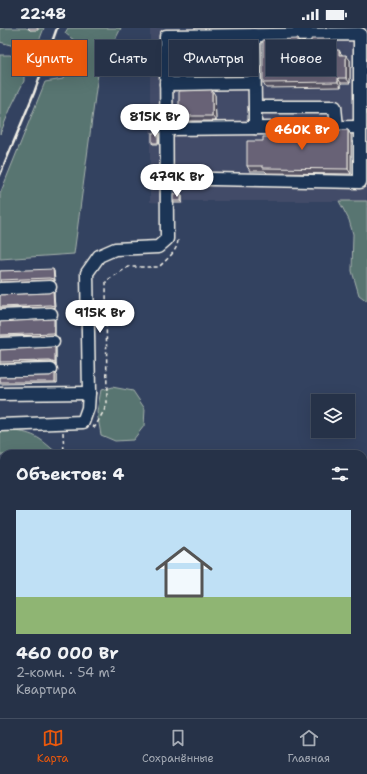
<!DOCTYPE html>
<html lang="ru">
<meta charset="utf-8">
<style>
:root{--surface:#263248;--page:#323e52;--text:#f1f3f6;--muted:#a4aab4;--line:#424d60;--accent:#ea580c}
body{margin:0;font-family:"Shantell Sans",sans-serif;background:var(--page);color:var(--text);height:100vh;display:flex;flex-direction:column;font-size:15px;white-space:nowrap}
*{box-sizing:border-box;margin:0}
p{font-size:13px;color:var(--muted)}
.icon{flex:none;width:22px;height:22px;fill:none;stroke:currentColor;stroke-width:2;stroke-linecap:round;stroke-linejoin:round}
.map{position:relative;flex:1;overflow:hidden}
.panel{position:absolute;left:0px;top:422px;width:367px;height:268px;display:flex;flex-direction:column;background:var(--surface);border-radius:12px 12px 0 0;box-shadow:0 4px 16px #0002,0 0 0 1px var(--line)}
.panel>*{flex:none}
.hud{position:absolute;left:12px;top:12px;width:343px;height:36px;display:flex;gap:8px}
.tools{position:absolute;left:311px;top:366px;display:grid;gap:8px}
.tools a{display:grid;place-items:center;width:44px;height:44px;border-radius:0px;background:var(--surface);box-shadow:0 4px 16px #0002,0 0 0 1px var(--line);font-size:20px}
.price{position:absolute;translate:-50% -34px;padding:0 9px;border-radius:14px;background:#fff;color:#222;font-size:13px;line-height:26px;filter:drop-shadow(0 1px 2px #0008)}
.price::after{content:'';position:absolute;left:50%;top:24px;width:12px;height:9px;margin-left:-6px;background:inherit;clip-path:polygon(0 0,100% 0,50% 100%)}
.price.current{background:var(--accent);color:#fff}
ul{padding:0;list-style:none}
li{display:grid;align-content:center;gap:8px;height:212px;padding:0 16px}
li+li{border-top:1px solid var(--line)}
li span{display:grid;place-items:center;height:124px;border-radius:0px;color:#555}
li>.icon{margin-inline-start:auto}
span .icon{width:72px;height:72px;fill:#fffc;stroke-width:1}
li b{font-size:17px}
h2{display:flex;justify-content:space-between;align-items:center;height:48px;padding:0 16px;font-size:17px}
.chip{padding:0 14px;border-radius:0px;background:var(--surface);box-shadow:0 4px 16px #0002,0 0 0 1px var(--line);font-size:14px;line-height:36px}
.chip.current{background:var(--accent);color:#fff}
.status{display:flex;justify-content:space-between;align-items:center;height:28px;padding:0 20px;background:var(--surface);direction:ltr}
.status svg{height:11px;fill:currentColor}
.tabs{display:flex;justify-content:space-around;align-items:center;height:56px;border-top:1px solid var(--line);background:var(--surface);font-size:11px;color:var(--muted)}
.tabs a{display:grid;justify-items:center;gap:2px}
.tabs .current{color:var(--accent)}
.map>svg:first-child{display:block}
</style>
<div class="status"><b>22:48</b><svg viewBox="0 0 49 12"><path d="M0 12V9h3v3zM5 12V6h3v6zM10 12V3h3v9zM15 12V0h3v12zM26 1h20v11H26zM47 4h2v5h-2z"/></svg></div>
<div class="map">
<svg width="367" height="690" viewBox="0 0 367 690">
<rect width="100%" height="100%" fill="#334260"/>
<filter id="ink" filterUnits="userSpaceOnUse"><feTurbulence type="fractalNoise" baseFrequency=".025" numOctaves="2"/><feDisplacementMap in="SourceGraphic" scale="8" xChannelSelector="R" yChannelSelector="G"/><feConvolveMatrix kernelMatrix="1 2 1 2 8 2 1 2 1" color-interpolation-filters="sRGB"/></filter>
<g filter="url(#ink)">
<!-- built -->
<g fill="#434c67">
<polygon points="150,0 367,1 367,173 184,173 184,176 150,174"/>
<polygon points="0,427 4,427 4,686 54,686 54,690 0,690"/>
</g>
<!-- green -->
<g fill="#587471" stroke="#a6b2ac">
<polygon points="0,0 26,0 30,2 44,0 39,13 28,22 0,14"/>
<polygon points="68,0 121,0 98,46 74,226 0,231 0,166 45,54 63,51 75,13 65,5"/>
<polygon points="0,27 10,27 24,34 24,53 12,77 0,106"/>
<polygon points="339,173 367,173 367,273 359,267 352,243 353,206 349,192"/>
<polygon points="112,359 133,363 145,381 144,398 133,412 115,413 101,407 97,384 101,362"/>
<path d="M7,402c28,3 30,6 51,24l-58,1v-24z"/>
<polygon points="60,686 122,687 127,690 60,690"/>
</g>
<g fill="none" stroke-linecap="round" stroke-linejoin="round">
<!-- minor casing -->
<g stroke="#f4f1e8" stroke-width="15">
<g id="minor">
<polyline points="254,7 255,79"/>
<polyline points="166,56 254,55"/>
<polyline points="255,100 255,79 335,79 337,99"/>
<polyline points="166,101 360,99"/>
<polyline points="0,261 50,259"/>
<polyline points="0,288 51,286"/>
<polyline points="0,316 53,314"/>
<polyline points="0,343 51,342"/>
<polyline points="0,366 89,365"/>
<polyline points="0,397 83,394 88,380 89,365 87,245 99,228 115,221 158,219 167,211 166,8 360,6 360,154 166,150"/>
<polyline points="0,442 4,442"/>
<polyline points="0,509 4,509"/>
<polyline points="0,556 4,556"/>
<polyline points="0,649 4,649"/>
</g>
</g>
<!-- path -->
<g stroke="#f4f1e8" stroke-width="1.5" stroke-dasharray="4 3" stroke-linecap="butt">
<path d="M93,398l2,1 12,-22 -1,-124 22,-14h31c8,-8 19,-16 19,-28"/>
<polyline points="63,404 64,426"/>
<polyline points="133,686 137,690"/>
</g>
<!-- minor -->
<use href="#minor" stroke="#1d3557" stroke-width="12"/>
<!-- rail -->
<polyline stroke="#f4f1e8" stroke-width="2.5" points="0,147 34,65 57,0"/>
</g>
<!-- wall -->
<g fill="#595465" stroke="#f4f1e8">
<polygon points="28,0 38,0 38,2 30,2"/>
<polygon points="300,16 300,23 311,23 335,16 335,22 350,32 350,55 341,55 341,59 266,60 263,55"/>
<polygon points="215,67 216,93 182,93 179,88"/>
<polygon points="348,102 351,107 351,146 267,145 265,143 250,143 247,138 263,113"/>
<polygon points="158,105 159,107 159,116 153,116 152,115"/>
<polygon points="182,168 182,175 174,175 173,173"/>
<polygon points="0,243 54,243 55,253 50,252 0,254"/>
<polygon points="53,263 54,265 55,280 51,279 0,280 0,267 49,265"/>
<polygon points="54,291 55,292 55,307 0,308 0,294"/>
<polygon points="55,319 56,321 56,337 51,334 0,336 0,322"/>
<polygon points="57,347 57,355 0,356 0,349 50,348"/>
<rect x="0" y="558" width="4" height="79"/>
<rect x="0" y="656" width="4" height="20"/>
</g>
<!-- shaded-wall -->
<g fill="#484553" stroke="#f4f1e8">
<polygon points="297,11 300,16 300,28 297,23"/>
<polygon points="331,11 335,16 335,27 331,22"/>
<polygon points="339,22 342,27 339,27"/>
<polygon points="346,27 350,32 350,55 346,50"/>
<polygon points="338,50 341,55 341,59 338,54"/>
<polygon points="212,62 215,67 216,93 212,88"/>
<polygon points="348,102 351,107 351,146 348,141"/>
<polygon points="158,105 159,107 159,116 158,115"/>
<polygon points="181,166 182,168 182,175 181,173"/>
<polygon points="53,241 54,243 55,253 54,251"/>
<polygon points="53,263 54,265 55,280 54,278"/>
<polygon points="54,291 55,292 55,307 54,305"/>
<polygon points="55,319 56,321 56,337 55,335"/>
<polygon points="55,345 57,347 57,355 55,354"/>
</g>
<!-- building -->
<g fill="#676276" stroke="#f4f1e8">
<polygon points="297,11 297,23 311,23 311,11 331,11 331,22 339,22 339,27 346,27 346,50 338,50 338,54 263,55 263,12"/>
<polygon points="212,62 212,88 179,88 179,63"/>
<polygon points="299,102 348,102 348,141 263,140 263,138 247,138 247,113 263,113 263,109 299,109"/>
<rect x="152" y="105" width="6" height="10"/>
<rect x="173" y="166" width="8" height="7"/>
<polygon points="53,241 54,251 49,250 0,252 0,243"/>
<polygon points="53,263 54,278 50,277 0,279 0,267 49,265"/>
<polygon points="54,291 54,305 0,307 0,294"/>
<polygon points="55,319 55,335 50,333 0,334 0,322"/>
<polygon points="55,345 55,354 0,354 0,349 50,348"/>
<rect x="0" y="558" width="4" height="73"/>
<rect x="0" y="656" width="4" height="17"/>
</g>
</g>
</svg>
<div class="tools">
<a><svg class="icon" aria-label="layers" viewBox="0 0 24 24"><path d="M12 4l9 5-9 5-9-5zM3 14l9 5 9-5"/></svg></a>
</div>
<b class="price" style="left:155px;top:110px">815K Br</b>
<b class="price current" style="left:302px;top:123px">460K Br</b>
<b class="price" style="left:177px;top:170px">479K Br</b>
<b class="price" style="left:100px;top:306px">915K Br</b>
<div class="hud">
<a class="chip current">Купить</a>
<a class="chip">Снять</a>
<a class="chip">Фильтры</a>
<a class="chip">Новое</a>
</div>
<section class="panel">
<h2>Объектов: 4<svg class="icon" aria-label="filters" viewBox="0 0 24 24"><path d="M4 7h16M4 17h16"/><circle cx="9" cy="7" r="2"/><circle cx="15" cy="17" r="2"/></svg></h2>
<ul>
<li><span style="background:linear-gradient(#bfe0f5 70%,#8fb573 0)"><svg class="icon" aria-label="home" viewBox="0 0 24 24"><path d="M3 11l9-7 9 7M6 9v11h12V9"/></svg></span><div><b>460 000 Br</b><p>2-комн. · 54 m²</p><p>Квартира</p></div></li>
</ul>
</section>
</div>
<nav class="tabs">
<a class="current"><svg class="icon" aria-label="map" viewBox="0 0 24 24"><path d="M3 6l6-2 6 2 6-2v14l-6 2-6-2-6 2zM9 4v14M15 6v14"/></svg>Карта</a>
<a><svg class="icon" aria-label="saved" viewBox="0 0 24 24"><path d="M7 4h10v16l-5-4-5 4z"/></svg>Сохранённые</a>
<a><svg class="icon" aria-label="home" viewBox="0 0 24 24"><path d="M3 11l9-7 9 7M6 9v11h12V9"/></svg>Главная</a>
</nav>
